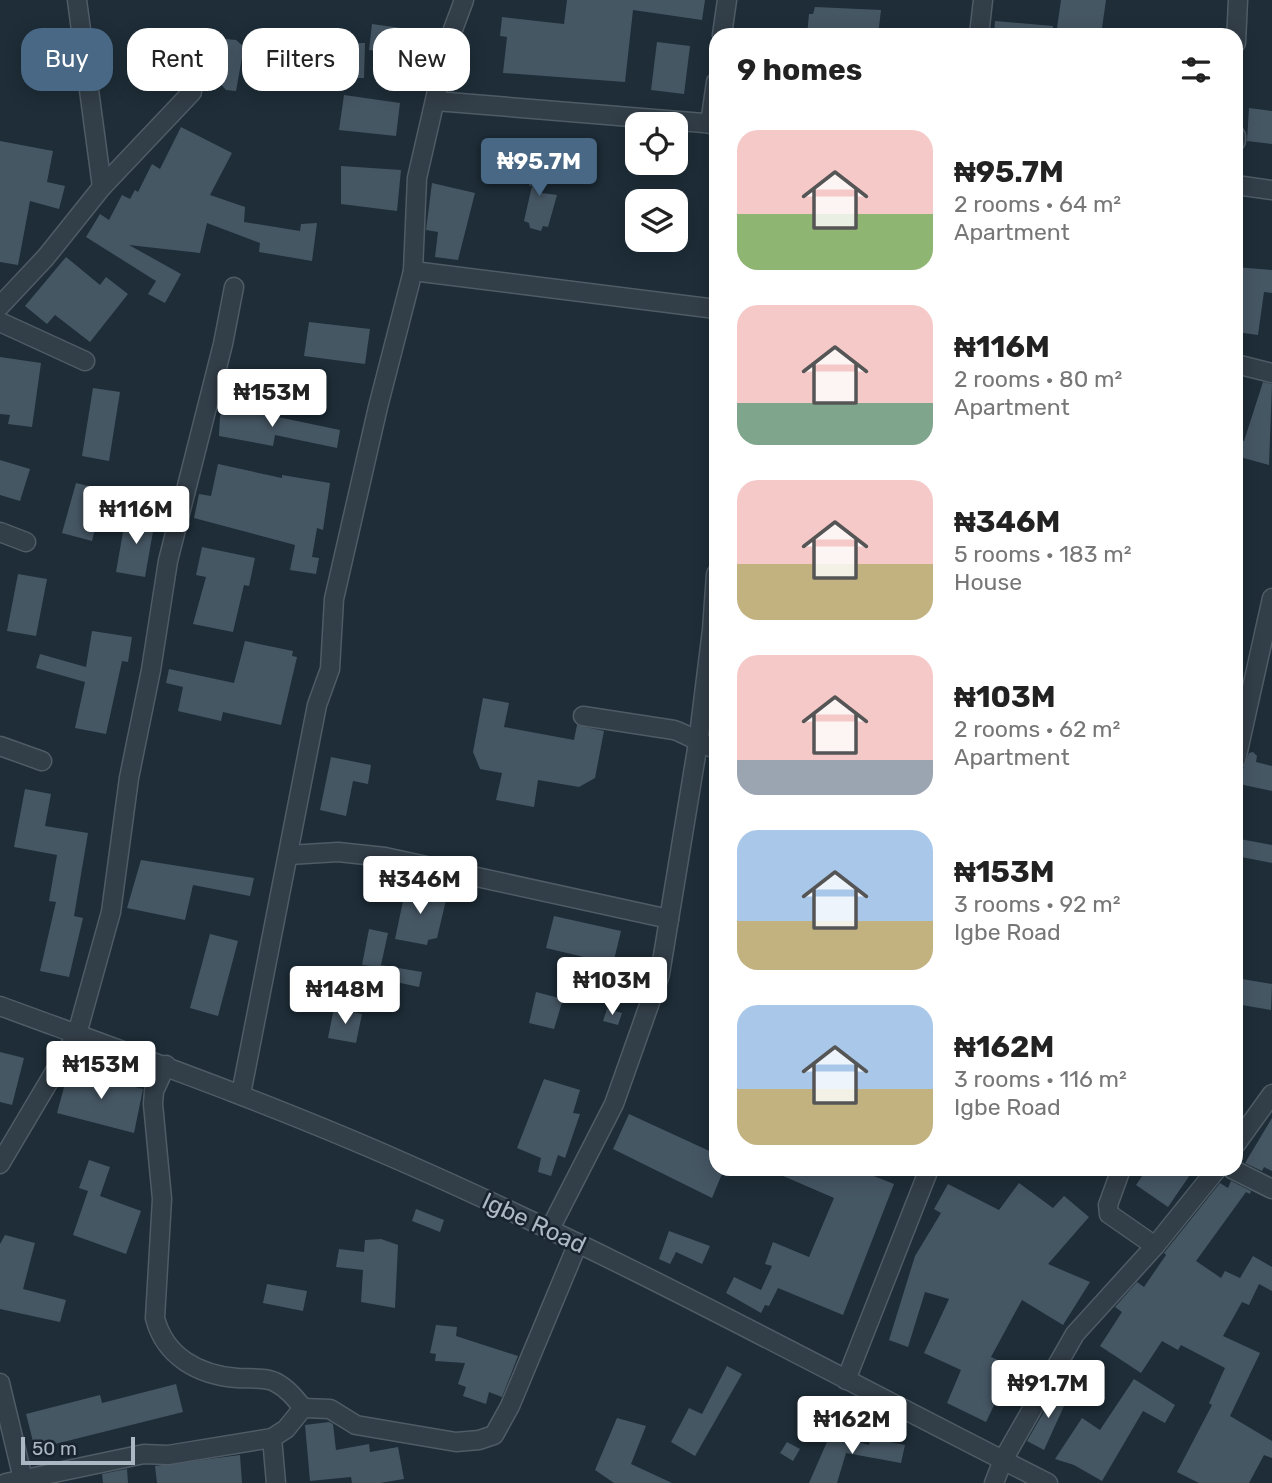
<!DOCTYPE html>
<meta charset="utf-8">
<style>
:root{--surface:#fff;--page:#f6f6f6;--text:#222;--muted:#767676;--accent:#496885}
body{margin:0;font-family:Rubik,sans-serif;background:var(--page);color:var(--text);height:100vh;display:flex;flex-direction:column;font-size:26px;white-space:nowrap}
*{box-sizing:border-box;margin:0}
p{font-size:23px;color:var(--muted)}
.icon{flex:none;width:38px;height:38px;fill:none;stroke:currentColor;stroke-width:2;stroke-linecap:round;stroke-linejoin:round}
.map{position:relative;flex:1;overflow:hidden}
.panel{position:absolute;left:709px;top:28px;width:534px;height:1148px;display:flex;flex-direction:column;background:var(--surface);border-radius:21px;box-shadow:0 4px 18px #0003}
.panel>*{flex:none}
.guide{position:absolute;left:21px;top:28px;width:583px;height:63px;display:flex;gap:14px}
.controls{position:absolute;left:625px;top:112px;display:grid;gap:14px}
.controls a{display:grid;place-items:center;width:63px;height:63px;border-radius:14px;background:var(--surface);box-shadow:0 4px 18px #0003;font-size:35px}
.scale{position:absolute;left:21px;bottom:18px;width:114px;box-sizing:border-box;padding-left:7px;border:4px solid #acb9c5;border-top:0;font-size:19px;line-height:24px;white-space:nowrap;color:#acb9c5;-webkit-text-stroke:5px #18232d;paint-order:stroke}
.price{position:absolute;translate:-50% -60px;padding:0 16px;border-radius:7px;background:#fff;color:#222;font-size:23px;line-height:46px;filter:drop-shadow(0 2px 4px #0008)}
.price::after{content:'';position:absolute;left:50%;top:42px;width:21px;height:16px;margin-left:-10px;background:inherit;clip-path:polygon(0 0,100% 0,50% 100%)}
.price.on{background:var(--accent);color:#fff}
ul{padding:0;list-style:none}
li{display:flex;align-items:center;gap:21px;height:175px;padding:0 28px}
li span{display:grid;place-items:center;flex:none;width:196px;height:140px;border-radius:21px;color:#555}
li>.icon{margin-inline-start:auto}
span .icon{width:84px;height:84px;fill:#fffc;stroke-width:1}
li b{font-size:30px}
h2{display:flex;justify-content:space-between;align-items:center;height:84px;padding:0 28px;font-size:30px}
.tag{padding:0 24px;border-radius:21px;background:var(--surface);box-shadow:0 4px 18px #0003;font-size:24px;line-height:63px}
.tag.on{background:var(--accent);color:#fff}
.map>svg:first-child{display:block}
</style>
<div class="map">
<svg width="1272" height="1483" viewBox="0 0 1272 1483">
<rect width="100%" height="100%" fill="#1e2d38"/>
<!-- building -->
<g fill="#465764">
<polygon points="567,0 705,0 702,20 633,10 625,82 503,73 507,37 500,36 502,17 564,24"/>
<polygon points="1061,0 1106,0 1101,35 1056,35"/>
<polygon points="815,7 881,10 878,35 807,35 809,14 813,14"/>
<polygon points="995,21 1053,26 1052,35 994,35"/>
<polygon points="372,24 422,31 418,57 369,50"/>
<polygon points="195,36 236,40 244,47 236,91 226,90 215,78 217,63 200,60 192,52"/>
<polygon points="657,42 690,46 684,94 651,90"/>
<polygon points="353,43 365,43 364,78 353,78"/>
<polygon points="344,95 400,103 396,136 339,130"/>
<polygon points="1249,108 1272,111 1272,144 1247,141"/>
<polygon points="181,127 232,153 210,195 245,207 244,222 300,231 301,224 317,223 312,261 259,252 260,243 207,223 200,253 129,245 181,274 165,303 148,294 156,281 86,237 100,214 109,220 122,195 130,199 135,190 138,192 152,164 160,169"/>
<polygon points="0,141 53,151 47,182 65,186 59,209 30,201 18,265 0,262"/>
<polygon points="533,157 546,158 542,193 557,195 548,227 543,226 541,231 530,228 529,223 524,221 532,186 529,186"/>
<polygon points="341,166 401,170 397,211 341,204"/>
<polygon points="432,183 475,193 458,260 435,257 438,232 426,230"/>
<polygon points="66,257 100,285 106,277 128,294 90,342 55,315 47,324 25,306"/>
<polygon points="1236,267 1272,270 1272,293 1264,292 1258,335 1236,332"/>
<polygon points="309,322 370,329 365,364 304,356"/>
<polygon points="0,357 41,363 32,427 8,424 10,415 0,414"/>
<polygon points="1263,382 1272,384 1269,465 1236,456 1236,438 1244,441"/>
<polygon points="93,388 120,392 109,461 82,456"/>
<polygon points="225,406 340,430 337,448 275,435 273,446 219,436 220,415 223,415"/>
<polygon points="0,460 30,469 20,501 0,495"/>
<polygon points="218,464 282,478 282,475 330,483 323,530 317,528 312,557 319,558 316,574 290,570 295,545 194,518 199,494 211,496"/>
<polygon points="76,483 105,490 92,541 62,533"/>
<polygon points="126,515 155,520 145,577 116,572"/>
<polygon points="202,547 255,558 249,586 244,585 233,632 193,624 206,577 196,575"/>
<polygon points="18,574 47,579 36,636 7,631"/>
<polygon points="92,631 132,637 128,662 122,661 106,734 75,728 85,682 36,668 40,654 86,667"/>
<polygon points="245,641 293,651 292,656 297,657 281,725 223,712 221,721 178,711 183,687 166,683 169,669 234,683"/>
<polygon points="483,698 509,703 504,727 574,740 577,725 604,731 595,778 579,787 538,780 534,807 496,800 502,773 480,769 473,752"/>
<polygon points="1253,752 1257,756 1256,762 1272,766 1272,791 1239,784 1243,769 1249,753"/>
<polygon points="331,757 371,765 368,784 353,781 346,816 320,810"/>
<polygon points="25,789 51,794 45,826 88,833 74,916 83,918 69,977 40,971 56,902 49,901 57,855 14,847"/>
<polygon points="1240,839 1272,845 1272,863 1236,856"/>
<polygon points="141,860 254,878 250,896 193,885 185,920 127,908"/>
<polygon points="442,881 454,884 451,896 439,894"/>
<polygon points="406,887 447,896 437,938 428,940 427,945 395,939"/>
<polygon points="554,916 621,931 613,964 546,948"/>
<polygon points="369,929 388,933 381,965 422,972 419,987 368,976 370,966 362,965"/>
<polygon points="210,934 238,941 218,1016 190,1008"/>
<polygon points="1236,978 1272,984 1271,1010 1236,1004"/>
<polygon points="536,992 563,999 554,1029 529,1023"/>
<polygon points="334,1008 362,1014 356,1043 328,1038"/>
<polygon points="607,1009 622,1013 618,1025 603,1021"/>
<polygon points="0,1052 24,1058 12,1105 0,1102"/>
<polygon points="69,1069 143,1089 134,1133 57,1113"/>
<polygon points="544,1079 580,1090 573,1113 580,1114 565,1158 558,1155 551,1176 538,1172 541,1158 517,1148"/>
<polygon points="629,1114 716,1154 716,1169 724,1169 712,1198 613,1149"/>
<polygon points="1272,1118 1272,1171 1264,1167 1262,1171 1245,1163"/>
<polygon points="89,1160 110,1167 100,1196 141,1211 126,1254 73,1235 88,1191 79,1188"/>
<polygon points="767,1169 856,1169 894,1184 843,1315 778,1288 769,1306 765,1305 761,1313 726,1293 734,1277 761,1290 772,1266 765,1264 773,1242 809,1257 834,1198"/>
<polygon points="1147,1169 1194,1169 1168,1207 1136,1185"/>
<polygon points="1231,1181 1251,1191 1250,1194 1246,1192 1196,1261 1221,1278 1225,1271 1240,1278 1253,1256 1272,1267 1272,1291 1259,1284 1249,1305 1242,1302 1223,1336 1260,1353 1230,1416 1272,1441 1272,1458 1264,1455 1249,1483 1199,1483 1177,1472 1212,1405 1209,1403 1225,1368 1181,1345 1178,1350 1162,1341 1141,1373 1100,1346 1122,1312 1115,1307 1137,1282 1144,1287 1166,1255 1164,1253 1220,1183 1228,1188"/>
<polygon points="1019,1183 1053,1208 1064,1196 1089,1217 1048,1264 1090,1282 1063,1325 1022,1300 991,1357 1022,1371 1008,1399 999,1395 986,1422 947,1403 961,1370 924,1353 949,1299 925,1292 908,1347 889,1340 915,1256 941,1213 934,1209 948,1184 999,1210"/>
<polygon points="416,1209 444,1220 440,1232 412,1221"/>
<polygon points="669,1231 710,1246 702,1264 676,1252 670,1264 659,1259"/>
<polygon points="5,1235 35,1243 23,1289 66,1300 60,1322 0,1309 0,1244"/>
<polygon points="381,1239 398,1245 395,1308 361,1302 363,1270 336,1267 339,1249 364,1252 365,1240"/>
<polygon points="267,1284 307,1291 303,1311 263,1303"/>
<polygon points="436,1325 457,1327 456,1336 518,1356 502,1397 489,1392 486,1404 463,1396 466,1387 458,1384 465,1363 435,1361 436,1354 430,1353"/>
<polygon points="727,1366 742,1374 695,1456 671,1442 689,1408 702,1414"/>
<polygon points="1134,1379 1175,1405 1165,1423 1143,1411 1102,1481 1074,1465 1055,1459 1082,1418 1100,1430"/>
<polygon points="176,1384 183,1412 35,1449 26,1414 100,1395 102,1403"/>
<polygon points="1057,1389 1069,1395 1044,1450 1027,1441"/>
<polygon points="617,1418 646,1426 631,1464 672,1483 614,1483 595,1470"/>
<polygon points="329,1422 333,1424 336,1450 369,1444 370,1452 398,1447 404,1479 380,1483 352,1483 351,1477 310,1481 305,1425"/>
<polygon points="830,1435 869,1445 870,1438 905,1445 901,1463 846,1453 837,1483 809,1483"/>
<polygon points="787,1442 800,1449 793,1461 780,1453"/>
<polygon points="240,1455 242,1483 157,1483 155,1466"/>
<polygon points="127,1469 128,1483 103,1483 102,1474"/>
</g>
<g fill="none" stroke-linecap="round" stroke-linejoin="round">
<!-- minor casing -->
<g stroke="#4f5c66" stroke-width="21">
<g id="minor">
<polyline points="77,0 102,187"/>
<polyline points="722,35 727,0"/>
<polyline points="979,35 983,0"/>
<polyline points="1236,43 1238,0"/>
<polyline points="436,101 716,124"/>
<polyline points="710,124 716,82"/>
<polyline points="1236,136 1236,141"/>
<polyline points="1236,185 1272,190"/>
<polyline points="413,271 716,309"/>
<polyline points="0,306 46,257 102,187 192,92"/>
<polyline points="0,322 85,361"/>
<polyline points="1236,364 1272,373"/>
<polyline points="0,532 26,542"/>
<path d="M583,716l91,14c15,5 26,14 42,19"/>
<polyline points="0,746 42,761"/>
<polyline points="1236,760 1272,598"/>
<polyline points="289,855 338,852 385,857 669,919"/>
<path d="M0,1006c136,50 272,98 405,157 219,96 429,212 643,320"/>
<path d="M166,1065l-12,26 -1,13 9,95 -7,119c10,39 44,57 82,60 12,1 28,-1 38,4 12,6 20,16 28,26"/>
<polyline points="241,1094 317,705 330,669 334,599 378,407 413,271 417,178 448,43 464,0"/>
<polyline points="1236,1144 1272,1094"/>
<polyline points="0,1164 77,1034 111,912 129,778 151,670 168,561 223,344 234,287"/>
<polyline points="1121,1169 1108,1205 1109,1214 1155,1246"/>
<polyline points="1232,1169 1272,1189"/>
<polyline points="550,1229 614,1104 660,974 698,743 712,630 716,574"/>
<polyline points="846,1380 929,1169"/>
<polyline points="0,1383 23,1479"/>
<polyline points="272,1438 276,1483"/>
<polyline points="6,1483 144,1454 168,1455 272,1438 286,1429 303,1408 330,1409 356,1425 456,1442 479,1440 494,1435 510,1406 578,1243"/>
<polyline points="994,1483 1003,1460 1075,1334 1155,1246 1217,1169"/>
</g>
</g>
<!-- minor -->
<use href="#minor" stroke="#323e48" stroke-width="18"/>
</g>
<g text-anchor="middle" stroke-width="5" stroke-linejoin="round" paint-order="stroke">
<!-- street labels -->
<g font-size="24" fill="#acb9c5" stroke="#18232d">
<text transform="translate(534 1223) rotate(25)" y="8">Igbe Road</text>
</g>
</g>
</svg>
<div class="controls">
<a><svg class="icon" aria-label="locate" viewBox="0 0 24 24"><circle cx="12" cy="12" r="6"/><path d="M12 2v4M12 18v4M2 12h4M18 12h4"/></svg></a>
<a><svg class="icon" aria-label="layers" viewBox="0 0 24 24"><path d="M12 4l9 5-9 5-9-5zM3 14l9 5 9-5"/></svg></a>
</div>
<div class="scale">50 m</div>
<b class="price on" style="left:539px;top:198px">₦95.7M</b>
<b class="price" style="left:272px;top:429px">₦153M</b>
<b class="price" style="left:136px;top:546px">₦116M</b>
<b class="price" style="left:420px;top:916px">₦346M</b>
<b class="price" style="left:612px;top:1017px">₦103M</b>
<b class="price" style="left:345px;top:1026px">₦148M</b>
<b class="price" style="left:101px;top:1101px">₦153M</b>
<b class="price" style="left:1048px;top:1420px">₦91.7M</b>
<b class="price" style="left:852px;top:1456px">₦162M</b>
<div class="guide">
<a class="tag on">Buy</a>
<a class="tag">Rent</a>
<a class="tag">Filters</a>
<a class="tag">New</a>
</div>
<section class="panel">
<h2>9 homes<svg class="icon" aria-label="filters" viewBox="0 0 24 24"><path d="M4 7h16M4 17h16"/><circle cx="9" cy="7" r="2"/><circle cx="15" cy="17" r="2"/></svg></h2>
<ul>
<li><span style="background:linear-gradient(#f6c9c9 60%,#8fb573 0)"><svg class="icon" aria-label="home" viewBox="0 0 24 24"><path d="M3 11l9-7 9 7M6 9v11h12V9"/></svg></span><div><b>₦95.7M</b><p>2 rooms · 64 m²</p><p>Apartment</p></div></li>
<li><span style="background:linear-gradient(#f6c9c9 70%,#7fa58c 0)"><svg class="icon" aria-label="home" viewBox="0 0 24 24"><path d="M3 11l9-7 9 7M6 9v11h12V9"/></svg></span><div><b>₦116M</b><p>2 rooms · 80 m²</p><p>Apartment</p></div></li>
<li><span style="background:linear-gradient(#f6c9c9 60%,#c2b280 0)"><svg class="icon" aria-label="home" viewBox="0 0 24 24"><path d="M3 11l9-7 9 7M6 9v11h12V9"/></svg></span><div><b>₦346M</b><p>5 rooms · 183 m²</p><p>House</p></div></li>
<li><span style="background:linear-gradient(#f6c9c9 75%,#9aa5b1 0)"><svg class="icon" aria-label="home" viewBox="0 0 24 24"><path d="M3 11l9-7 9 7M6 9v11h12V9"/></svg></span><div><b>₦103M</b><p>2 rooms · 62 m²</p><p>Apartment</p></div></li>
<li><span style="background:linear-gradient(#a9c7e8 65%,#c2b280 0)"><svg class="icon" aria-label="home" viewBox="0 0 24 24"><path d="M3 11l9-7 9 7M6 9v11h12V9"/></svg></span><div><b>₦153M</b><p>3 rooms · 92 m²</p><p>Igbe Road</p></div></li>
<li><span style="background:linear-gradient(#a9c7e8 60%,#c2b280 0)"><svg class="icon" aria-label="home" viewBox="0 0 24 24"><path d="M3 11l9-7 9 7M6 9v11h12V9"/></svg></span><div><b>₦162M</b><p>3 rooms · 116 m²</p><p>Igbe Road</p></div></li>
</ul>
</section>
</div>
